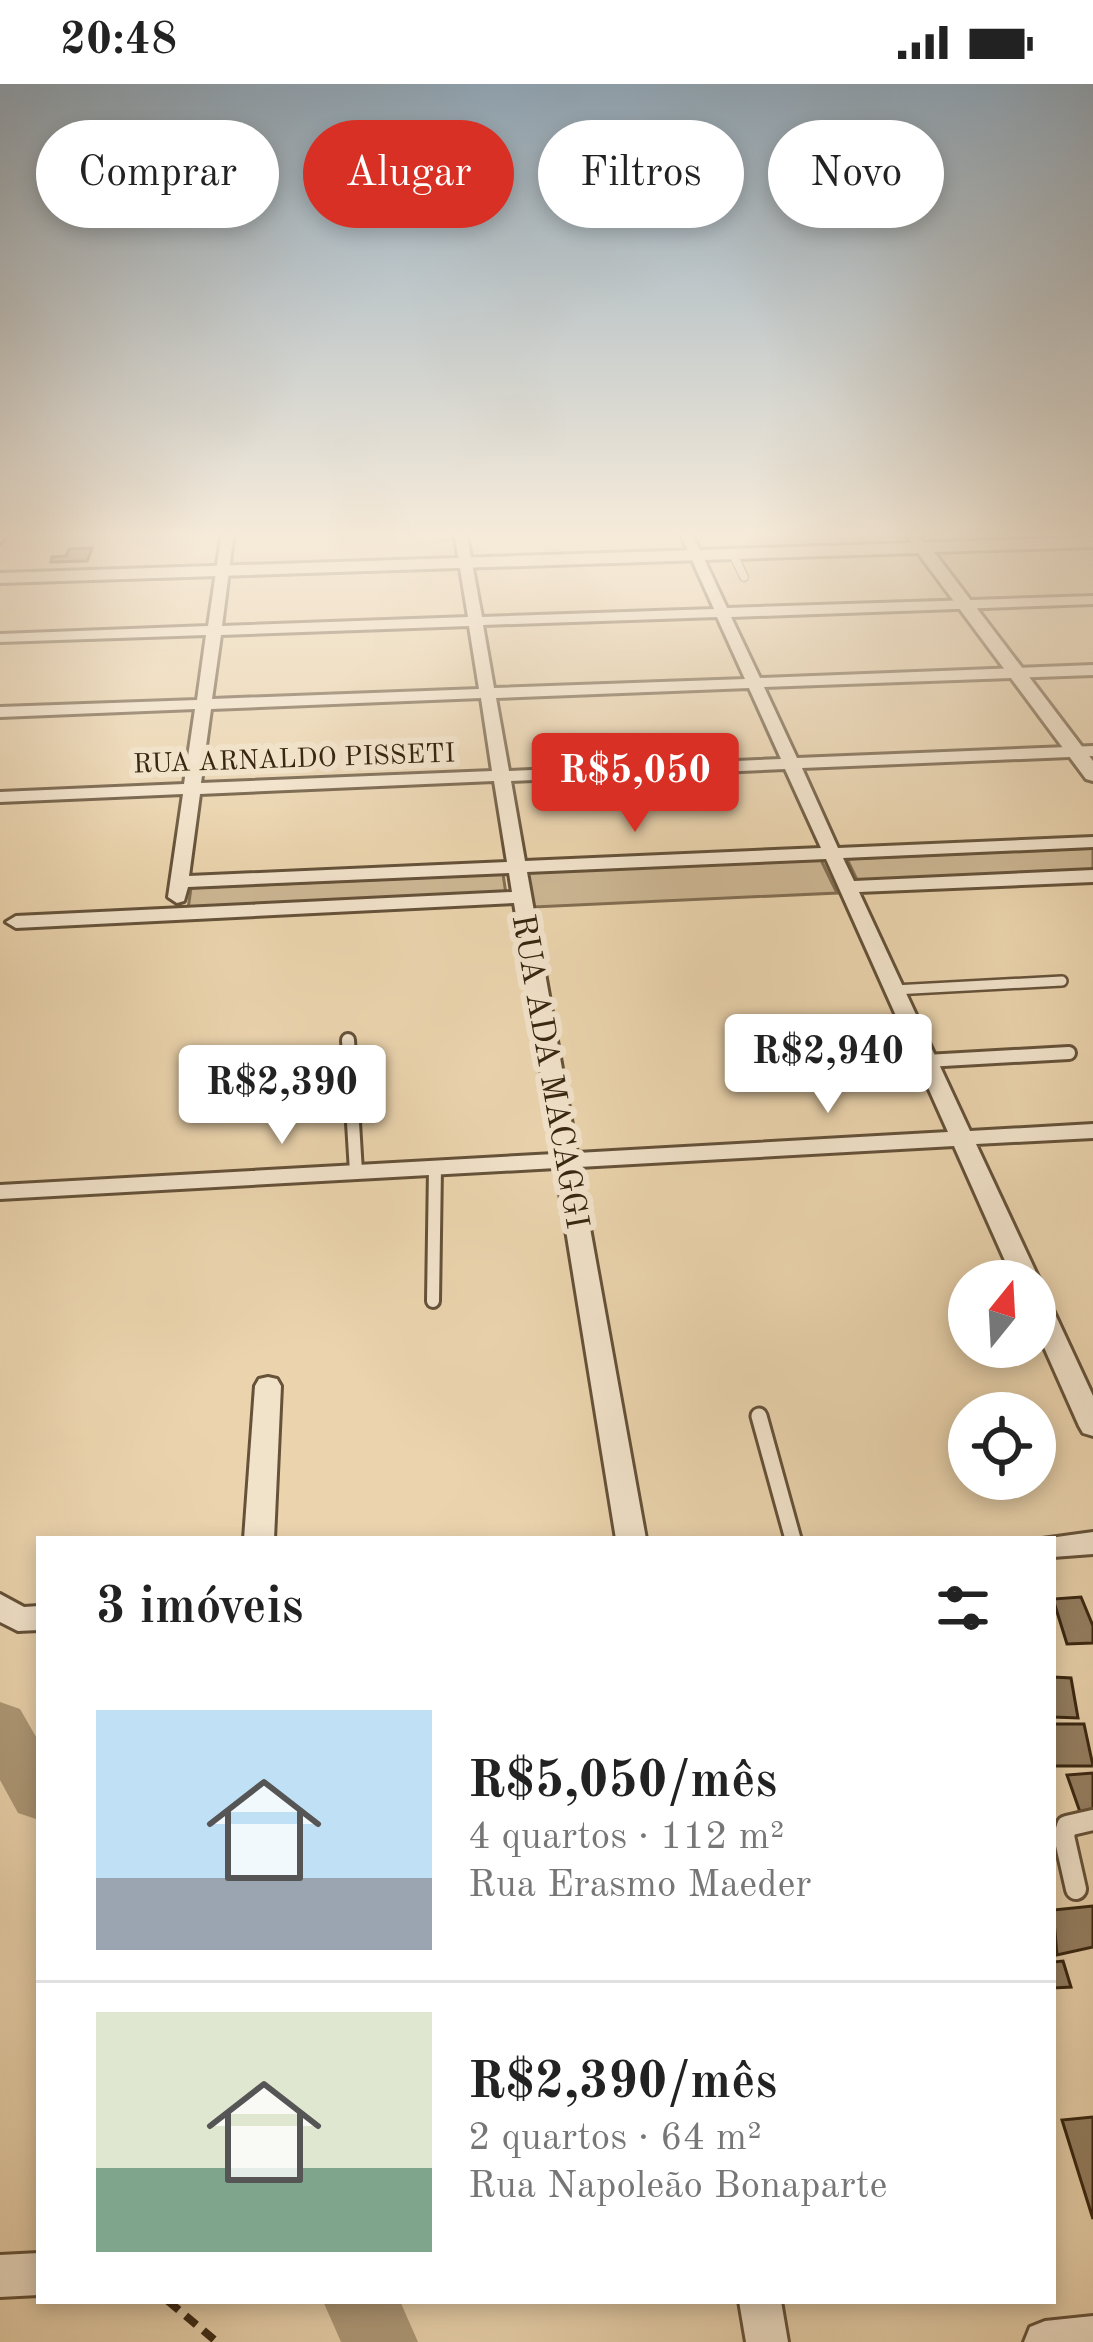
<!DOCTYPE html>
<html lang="pt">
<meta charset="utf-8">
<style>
:root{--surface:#fff;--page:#f2f2f2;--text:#222;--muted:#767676;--line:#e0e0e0;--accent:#d93025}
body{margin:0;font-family:"Old Standard TT",serif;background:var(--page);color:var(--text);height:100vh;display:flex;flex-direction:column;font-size:45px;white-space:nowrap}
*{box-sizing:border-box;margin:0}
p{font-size:39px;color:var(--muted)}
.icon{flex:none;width:66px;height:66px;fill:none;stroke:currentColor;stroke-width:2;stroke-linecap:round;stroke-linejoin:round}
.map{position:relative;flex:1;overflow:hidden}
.drawer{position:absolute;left:36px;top:1452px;width:1020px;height:768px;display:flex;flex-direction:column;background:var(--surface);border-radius:0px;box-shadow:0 6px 18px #0003}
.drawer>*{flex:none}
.banner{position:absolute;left:36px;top:36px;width:1023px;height:108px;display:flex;gap:24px}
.needle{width:78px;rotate:18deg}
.buttons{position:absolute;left:948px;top:1176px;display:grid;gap:24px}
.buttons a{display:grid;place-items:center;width:108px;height:108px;border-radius:50%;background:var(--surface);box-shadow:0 6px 18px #0003;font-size:60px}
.price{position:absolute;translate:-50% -102px;padding:0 27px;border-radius:12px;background:#fff;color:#222;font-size:39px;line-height:78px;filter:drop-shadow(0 3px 6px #0008)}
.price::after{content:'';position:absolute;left:50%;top:72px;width:36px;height:27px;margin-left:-18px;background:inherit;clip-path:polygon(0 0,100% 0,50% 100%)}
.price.selected{background:var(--accent);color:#fff}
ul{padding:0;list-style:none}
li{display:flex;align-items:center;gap:36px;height:300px;padding:0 60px}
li+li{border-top:3px solid var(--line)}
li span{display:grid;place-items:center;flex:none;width:336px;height:240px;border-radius:0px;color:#555}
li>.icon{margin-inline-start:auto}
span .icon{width:144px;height:144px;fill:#fffc;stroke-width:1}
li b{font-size:51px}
h2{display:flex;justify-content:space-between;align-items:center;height:144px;padding:0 60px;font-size:51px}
.tag{padding:0 42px;border-radius:54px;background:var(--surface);box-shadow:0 6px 18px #0003;font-size:42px;line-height:108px}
.tag.selected{background:var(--accent);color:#fff}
.status{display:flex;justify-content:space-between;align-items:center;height:84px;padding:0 60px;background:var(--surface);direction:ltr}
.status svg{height:33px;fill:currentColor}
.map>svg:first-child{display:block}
</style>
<div class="status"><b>20:48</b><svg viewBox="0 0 49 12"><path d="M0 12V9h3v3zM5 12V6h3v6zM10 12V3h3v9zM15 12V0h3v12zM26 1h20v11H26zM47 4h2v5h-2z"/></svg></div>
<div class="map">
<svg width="1093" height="2258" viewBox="0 0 1093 2258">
<rect width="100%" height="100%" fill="#ead3ad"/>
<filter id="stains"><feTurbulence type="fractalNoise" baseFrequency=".00167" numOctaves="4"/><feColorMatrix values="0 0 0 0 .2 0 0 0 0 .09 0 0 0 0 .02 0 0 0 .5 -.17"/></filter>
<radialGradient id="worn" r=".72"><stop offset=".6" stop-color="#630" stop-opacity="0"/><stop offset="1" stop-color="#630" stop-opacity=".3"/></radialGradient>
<!-- green -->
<g fill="#ccb693" stroke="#826e52" stroke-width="3">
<polygon points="1093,764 1093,788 858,798 847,775"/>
<polygon points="821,776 837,809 534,823 527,788"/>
<polygon points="503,790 506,810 188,825 191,804"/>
</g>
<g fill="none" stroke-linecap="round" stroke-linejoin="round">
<!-- river -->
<g fill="#ae9978" fill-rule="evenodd">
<polygon points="0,1618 20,1625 39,1658 39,1736 18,1729 0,1696"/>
<polygon points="323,2217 400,2217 418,2258 341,2258"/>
</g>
</g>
<!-- building -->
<g fill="#958063" stroke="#392712" stroke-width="3">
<polygon points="92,464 87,477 51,478 52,473 66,472 69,465"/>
<polygon points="1081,1513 1093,1542 1093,1559 1067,1560 1053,1515"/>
<polygon points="1053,1593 1071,1594 1078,1634 1053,1633"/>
<polygon points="1053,1640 1084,1640 1093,1682 1053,1682"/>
<polygon points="1093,1689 1093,1727 1080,1728 1067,1691"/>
<polygon points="1093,1822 1093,1863 1057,1871 1053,1826"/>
<polygon points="1063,1877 1071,1903 1053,1904 1053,1878"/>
<polygon points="1093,2033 1093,2135 1062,2036"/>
</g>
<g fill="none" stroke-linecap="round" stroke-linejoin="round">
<!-- service-far4 casing -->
<g stroke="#655239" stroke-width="10">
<polyline id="service-far4" points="733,470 744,493"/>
</g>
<!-- service-far3 casing -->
<g stroke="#655239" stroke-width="14">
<polyline id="service-far3" points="894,906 1062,897"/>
</g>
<!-- service-far2 casing -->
<g stroke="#655239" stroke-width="18">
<g id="service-far2">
<polyline points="348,956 356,1088"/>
<polyline points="926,977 1069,969"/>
<polyline points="433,1217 435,1084"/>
</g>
</g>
<!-- service-far1 casing -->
<g stroke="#655239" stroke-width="21">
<polyline id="service-far1" points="759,1332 793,1455"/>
</g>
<!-- service casing -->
<g stroke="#655239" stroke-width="26">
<polyline id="service" points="1076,1805 1064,1752 1067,1742 1093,1736"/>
</g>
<!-- minor casing -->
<g stroke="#655239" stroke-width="6">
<g id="minor">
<polygon points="0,447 10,447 0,459"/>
<path d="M222,447h12l-12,95 246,-9 -14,-86h12l16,86 232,-8 -35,-78h12l36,77 366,-12v8l-362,13 29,61 333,-13v10l-329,12 33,71 296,-12v10l-291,12 36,80 255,-11v10l-250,11 11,23 239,-11v12l-234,10 111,239 123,-7v14l-117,6 64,137 -4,6 -1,-6h-21l-60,-135 -375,21 67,372h-30l-60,-371 -556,31v-14l554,-31 -40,-251 -498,25 -10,-6 10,-6 496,-24 -3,-19 -321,14 -4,14 -7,2 -9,-6 15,-103 -183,8v-10l184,-8 11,-75 -195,8v-10l197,-7 9,-65 -206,7v-8l208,-8zM717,533l28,62 -251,9 -11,-63zM469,542l10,63 -267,10 9,-64zM749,604l32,71 -272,12 -13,-73zM481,614l11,73 -291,12 10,-74zM785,685l36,79 -296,13 -14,-80zM494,697l13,81 -318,14 11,-82zM826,775l122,273 -371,21 -50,-281z"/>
<polygon points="904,447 917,447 927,466 917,466"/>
<polygon points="1035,1207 1048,1215 1093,1312 1093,1352 1083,1349 1079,1342 1035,1243"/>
<polygon points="268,1293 277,1295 281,1302 274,1455 244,1455 255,1302 259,1295"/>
<polygon points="1093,1448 1093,1470 1053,1473 1053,1455 1042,1455"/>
<polygon points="0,1510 24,1523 39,1522 39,1546 18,1547 0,1538"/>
<polygon points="39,2169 39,2211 0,2213 0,2171"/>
<polygon points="739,2217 781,2217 788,2258 746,2258"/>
<polygon points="1093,2232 1093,2258 1024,2258 1030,2243 1045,2237"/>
</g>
</g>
<!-- tertiary casing -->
<g stroke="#655239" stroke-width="6">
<polygon id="tertiary" points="1093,453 1093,463 934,468 1093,677 1093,697 1086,695 918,469 0,499 0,489"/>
</g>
<!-- path -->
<polyline stroke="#392712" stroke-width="8" stroke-dasharray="14 9" stroke-linecap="butt" points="168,2217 217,2258"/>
<!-- service-far4 -->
<use href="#service-far4" stroke="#f1e2ca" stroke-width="8"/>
<!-- service-far3 -->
<use href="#service-far3" stroke="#f1e2ca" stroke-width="9"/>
<!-- service-far2 -->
<use href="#service-far2" stroke="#f1e2ca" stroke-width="12"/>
<!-- service-far1 -->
<use href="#service-far1" stroke="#f1e2ca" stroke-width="15"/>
<!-- service -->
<use href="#service" stroke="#f1e2ca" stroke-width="20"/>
<!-- minor -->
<use href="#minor" fill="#f1e2ca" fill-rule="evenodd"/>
<!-- tertiary -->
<use href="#tertiary" fill="#f1e2ca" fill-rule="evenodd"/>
</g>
<!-- sky -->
<linearGradient id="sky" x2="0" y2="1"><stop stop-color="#91a9bb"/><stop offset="0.59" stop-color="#f6ebda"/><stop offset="1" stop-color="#f6ebda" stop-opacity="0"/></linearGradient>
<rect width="1093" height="763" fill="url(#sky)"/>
<g text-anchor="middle" stroke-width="12" stroke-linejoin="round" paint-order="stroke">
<!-- far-street labels -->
<g font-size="27" fill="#392712" stroke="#f1e2ca">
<text transform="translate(294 674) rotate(-2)" y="9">RUA ARNALDO PISSETI</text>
</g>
<!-- street labels -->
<g font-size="33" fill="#392712" stroke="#f1e2ca">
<text transform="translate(552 987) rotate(80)" y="12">RUA ADA MACAGGI</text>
</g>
</g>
<rect width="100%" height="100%" filter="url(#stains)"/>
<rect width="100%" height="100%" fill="url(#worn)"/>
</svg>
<div class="buttons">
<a><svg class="needle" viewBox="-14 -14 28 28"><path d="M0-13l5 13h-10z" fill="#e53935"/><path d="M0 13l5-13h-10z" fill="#767676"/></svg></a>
<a><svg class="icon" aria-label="locate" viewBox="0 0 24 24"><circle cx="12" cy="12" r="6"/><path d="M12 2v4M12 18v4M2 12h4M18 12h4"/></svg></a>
</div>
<b class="price selected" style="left:635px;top:751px">R$5,050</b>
<b class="price" style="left:828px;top:1032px">R$2,940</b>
<b class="price" style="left:282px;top:1063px">R$2,390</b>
<div class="banner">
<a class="tag">Comprar</a>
<a class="tag selected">Alugar</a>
<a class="tag">Filtros</a>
<a class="tag">Novo</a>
</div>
<section class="drawer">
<h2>3 imóveis<svg class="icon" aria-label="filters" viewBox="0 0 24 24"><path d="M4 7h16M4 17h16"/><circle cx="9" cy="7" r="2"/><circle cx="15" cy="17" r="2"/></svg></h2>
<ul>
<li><span style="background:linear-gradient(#bfe0f5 70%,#9aa5b1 0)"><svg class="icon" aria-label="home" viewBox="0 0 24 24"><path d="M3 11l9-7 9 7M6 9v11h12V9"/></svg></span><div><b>R$5,050/mês</b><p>4 quartos · 112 m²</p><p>Rua Erasmo Maeder</p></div></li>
<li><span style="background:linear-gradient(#dfe7d0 65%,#7fa58c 0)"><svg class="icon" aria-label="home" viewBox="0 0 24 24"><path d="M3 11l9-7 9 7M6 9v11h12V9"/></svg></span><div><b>R$2,390/mês</b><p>2 quartos · 64 m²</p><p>Rua Napoleão Bonaparte</p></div></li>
</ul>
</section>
</div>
